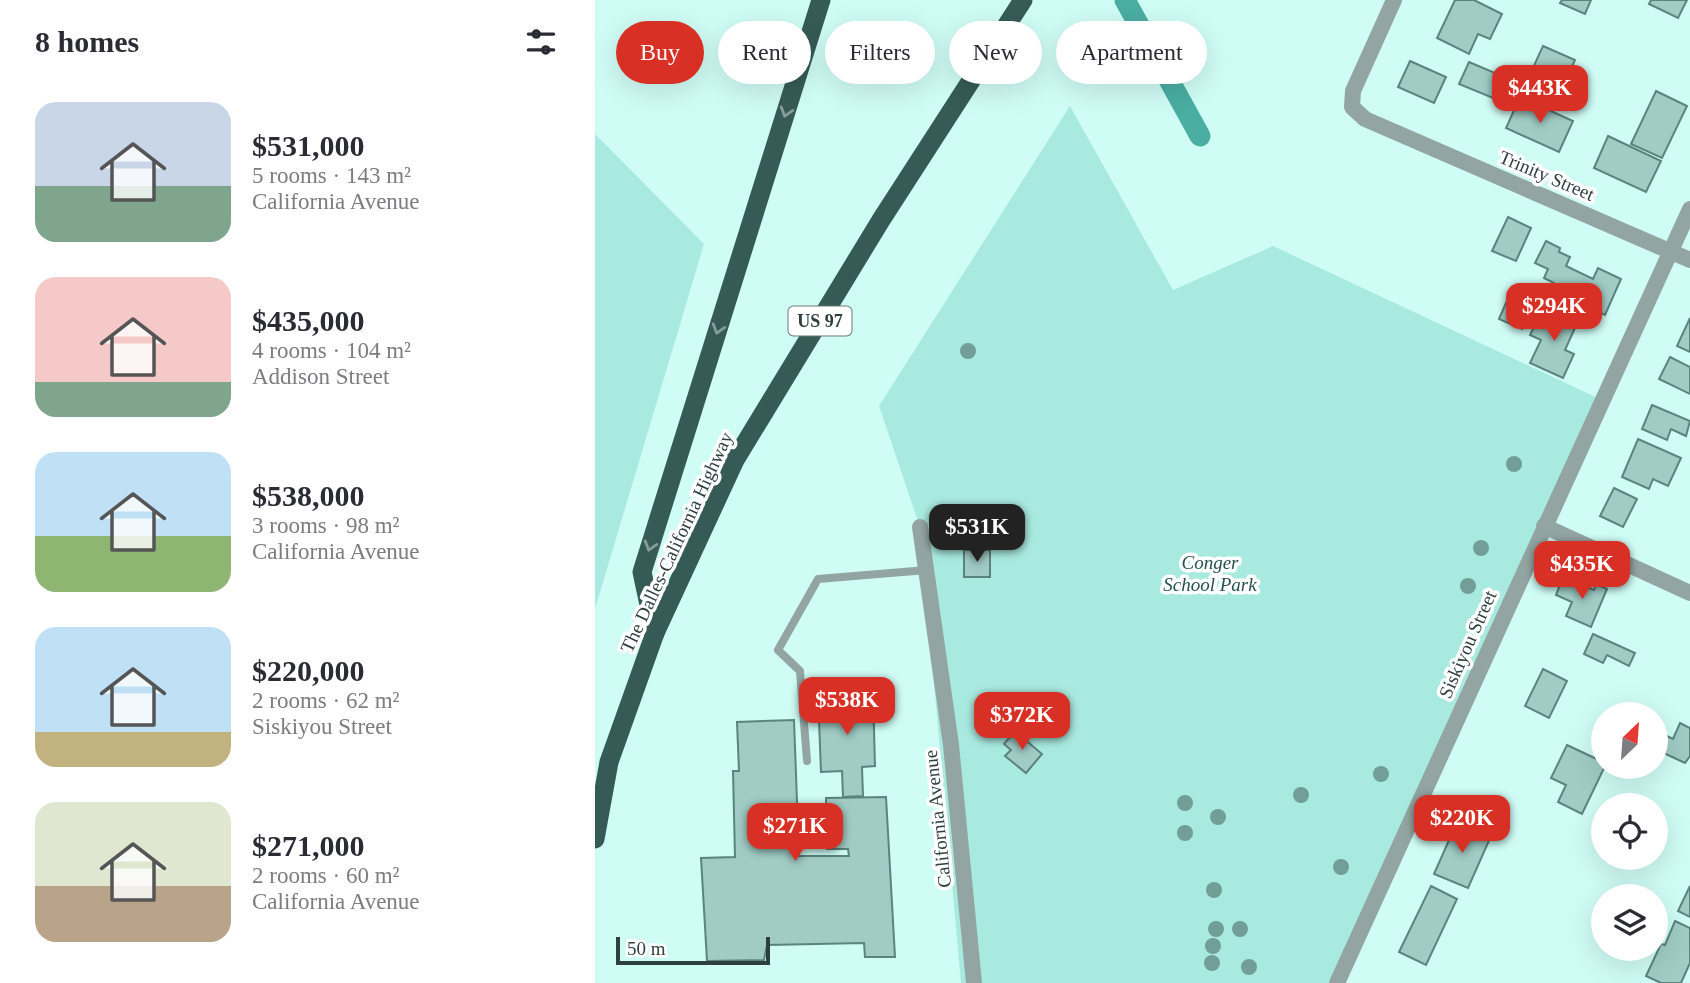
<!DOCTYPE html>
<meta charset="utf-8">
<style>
:root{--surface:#fff;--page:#f2f2f3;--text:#2b2b33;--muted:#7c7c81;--accent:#d93025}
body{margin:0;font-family:Georgia,serif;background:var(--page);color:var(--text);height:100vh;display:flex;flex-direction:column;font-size:26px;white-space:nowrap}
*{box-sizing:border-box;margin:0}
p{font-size:23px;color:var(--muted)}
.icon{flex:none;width:38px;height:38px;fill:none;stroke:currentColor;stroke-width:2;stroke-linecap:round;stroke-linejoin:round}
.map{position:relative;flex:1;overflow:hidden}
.details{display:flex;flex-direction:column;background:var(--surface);width:595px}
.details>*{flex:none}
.guide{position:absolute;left:21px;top:21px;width:665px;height:63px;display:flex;gap:14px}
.needle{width:46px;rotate:25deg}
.tools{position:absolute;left:996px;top:702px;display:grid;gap:14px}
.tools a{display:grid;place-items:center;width:77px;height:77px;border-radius:50%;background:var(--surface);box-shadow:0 7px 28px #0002;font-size:35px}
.scale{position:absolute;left:21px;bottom:18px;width:154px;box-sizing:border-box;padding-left:7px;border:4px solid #2e403d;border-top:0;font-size:19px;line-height:24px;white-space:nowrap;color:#2e403d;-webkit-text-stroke:5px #fff;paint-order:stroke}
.price{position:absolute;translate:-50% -60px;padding:0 16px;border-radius:14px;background:var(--accent);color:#fff;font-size:23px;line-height:46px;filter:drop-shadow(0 2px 4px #0008)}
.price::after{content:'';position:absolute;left:50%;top:42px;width:21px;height:16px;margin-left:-10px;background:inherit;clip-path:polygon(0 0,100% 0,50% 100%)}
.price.selected{background:#222;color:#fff}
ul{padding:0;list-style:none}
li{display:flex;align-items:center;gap:21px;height:175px;padding:0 35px}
li span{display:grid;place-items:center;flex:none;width:196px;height:140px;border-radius:21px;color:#555}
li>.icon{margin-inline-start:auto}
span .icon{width:84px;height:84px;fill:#fffc;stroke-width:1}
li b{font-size:30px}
h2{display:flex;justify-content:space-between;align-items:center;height:84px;padding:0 35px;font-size:30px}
.tag{padding:0 24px;border-radius:32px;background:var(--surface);box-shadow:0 7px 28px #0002;font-size:24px;line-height:63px}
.tag.selected{background:var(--accent);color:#fff}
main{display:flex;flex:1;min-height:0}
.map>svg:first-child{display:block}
</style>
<main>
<section class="details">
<h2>8 homes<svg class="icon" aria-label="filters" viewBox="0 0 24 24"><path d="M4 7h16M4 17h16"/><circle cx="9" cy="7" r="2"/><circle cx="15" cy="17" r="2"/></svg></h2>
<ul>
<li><span style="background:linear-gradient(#c9d6e8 60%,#7fa58c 0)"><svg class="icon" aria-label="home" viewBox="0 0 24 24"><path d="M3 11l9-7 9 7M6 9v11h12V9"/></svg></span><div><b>$531,000</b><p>5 rooms · 143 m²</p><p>California Avenue</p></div></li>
<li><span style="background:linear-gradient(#f6c9c9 75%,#7fa58c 0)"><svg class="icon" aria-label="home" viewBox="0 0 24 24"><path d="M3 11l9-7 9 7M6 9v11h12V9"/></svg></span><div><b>$435,000</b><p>4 rooms · 104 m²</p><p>Addison Street</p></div></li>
<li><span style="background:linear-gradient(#bfe0f5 60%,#8fb573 0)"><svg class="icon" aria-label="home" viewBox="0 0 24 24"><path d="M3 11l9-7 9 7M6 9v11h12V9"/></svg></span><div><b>$538,000</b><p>3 rooms · 98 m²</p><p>California Avenue</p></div></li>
<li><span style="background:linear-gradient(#bfe0f5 75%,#c2b280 0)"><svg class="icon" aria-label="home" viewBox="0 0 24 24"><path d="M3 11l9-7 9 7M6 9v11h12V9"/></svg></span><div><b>$220,000</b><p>2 rooms · 62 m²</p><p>Siskiyou Street</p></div></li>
<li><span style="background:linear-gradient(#dfe7d0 60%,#b9a48a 0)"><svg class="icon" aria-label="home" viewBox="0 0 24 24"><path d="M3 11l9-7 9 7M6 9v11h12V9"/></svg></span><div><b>$271,000</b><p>2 rooms · 60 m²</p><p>California Avenue</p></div></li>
</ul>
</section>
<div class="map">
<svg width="1095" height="983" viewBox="0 0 1095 983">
<rect width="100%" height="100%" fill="#cffcf5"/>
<!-- green -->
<g fill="#a9eae0">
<polygon points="475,106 578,290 678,246 1007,400 741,983 366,983 325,527 284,406"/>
<polygon points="0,134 109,244 0,609"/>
</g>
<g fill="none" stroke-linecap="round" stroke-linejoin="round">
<!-- canal -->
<polyline stroke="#4aaea2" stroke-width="21" points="530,0 605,136"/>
</g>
<!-- building -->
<g fill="#a0ccc5" stroke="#5b847e" stroke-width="2">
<polygon points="860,0 879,0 907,14 895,39 883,34 874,54 842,38"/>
<polygon points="967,0 996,0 990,14 965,3"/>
<polygon points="1056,0 1092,0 1083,18 1054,4"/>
<polygon points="948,46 980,60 958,108 926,94"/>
<polygon points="815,61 851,77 839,103 803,87"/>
<polygon points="874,62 907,76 898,98 864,84"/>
<polygon points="1061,91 1092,106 1067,158 1036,144"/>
<polygon points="925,97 978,121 964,152 911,128"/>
<polygon points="1013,136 1066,161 1051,192 999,168"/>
<polygon points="913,217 936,228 921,261 897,251"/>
<polygon points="951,241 965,248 964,252 975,257 971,266 998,279 1003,268 1026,279 1010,315 956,290 959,283 949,278 953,269 940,263"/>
<polygon points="917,289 940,299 927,329 904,319"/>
<polygon points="960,308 984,319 970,350 979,354 968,378 935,363 946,340 935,335 942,321 952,325"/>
<polygon points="1095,318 1095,352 1082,346"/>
<polygon points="1075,357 1095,367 1095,394 1064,379"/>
<polygon points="1057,405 1095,421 1091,436 1076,429 1072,440 1047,429"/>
<polygon points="1043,439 1086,458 1073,486 1058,479 1054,489 1027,477"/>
<polygon points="1019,488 1042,499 1028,527 1005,516"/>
<rect x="369" y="550" width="26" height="27"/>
<polygon points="968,577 999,590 1001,584 1012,589 996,627 971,616 977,602 961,595"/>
<polygon points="998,634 1040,653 1034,666 1012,655 1008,663 989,654"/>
<polygon points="948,669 972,681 954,718 930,706"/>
<polygon points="278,693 280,766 267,767 268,796 248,797 247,771 226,772 223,694"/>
<polygon points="199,720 204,856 254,856 253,849 232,849 231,798 291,797 300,957 270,957 269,943 172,945 169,960 112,961 106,858 140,857 138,771 144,771 142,722"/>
<polygon points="1085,723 1095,728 1095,756 1090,763 1060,749 1060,740 1064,732 1078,739"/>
<polygon points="420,731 447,754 431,773 410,756 416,750 409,744"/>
<polygon points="972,745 1008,762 1008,766 1010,766 987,814 963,802 971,785 956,778"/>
<polygon points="862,822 896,836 873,888 839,874"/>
<polygon points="836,886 862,899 831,965 804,952"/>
<polygon points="1095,886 1095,917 1083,911"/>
<polygon points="1080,921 1095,928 1095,963 1086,983 1066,983 1051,976 1066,944 1070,945"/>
</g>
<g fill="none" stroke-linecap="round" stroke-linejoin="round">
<!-- service -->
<polyline stroke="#93a5a2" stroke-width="8" points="212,761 205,671 183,650 223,579 332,570"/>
<!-- minor -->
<g stroke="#93a5a2" stroke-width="16">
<polyline points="799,0 758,91 757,107 770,119 1095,260"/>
<polyline points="949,526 1095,593"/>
<polyline points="325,527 356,745 379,983"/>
<polyline points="742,983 1095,209"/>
</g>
<!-- trunk -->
<g stroke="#365b56" stroke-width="19">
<polyline points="60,633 47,572 226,0"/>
<polyline points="0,839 14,762 60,633 140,460 286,220 428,0"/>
</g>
</g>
<!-- trees -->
<g fill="#729e98">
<circle cx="373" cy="351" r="8"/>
<circle cx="919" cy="464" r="8"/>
<circle cx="886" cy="548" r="8"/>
<circle cx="873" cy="586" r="8"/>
<circle cx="786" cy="774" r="8"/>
<circle cx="706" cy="795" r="8"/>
<circle cx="590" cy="803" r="8"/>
<circle cx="623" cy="817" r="8"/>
<circle cx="590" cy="833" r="8"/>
<circle cx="746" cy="867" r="8"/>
<circle cx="619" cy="890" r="8"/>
<circle cx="621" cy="929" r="8"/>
<circle cx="645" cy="929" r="8"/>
<circle cx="618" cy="946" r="8"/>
<circle cx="617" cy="963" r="8"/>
<circle cx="654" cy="967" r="8"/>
</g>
<!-- one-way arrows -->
<defs><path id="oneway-chevron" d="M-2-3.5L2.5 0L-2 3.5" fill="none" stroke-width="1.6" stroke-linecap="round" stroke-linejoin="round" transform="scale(1.75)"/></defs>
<g stroke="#869d9a">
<use href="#oneway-chevron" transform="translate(191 112) rotate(107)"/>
<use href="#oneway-chevron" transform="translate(123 329) rotate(107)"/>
<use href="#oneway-chevron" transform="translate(55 546) rotate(107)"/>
</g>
<g text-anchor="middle" stroke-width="7" stroke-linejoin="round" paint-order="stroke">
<!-- shield labels -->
<rect fill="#fff" stroke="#6d7977" stroke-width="2" x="193.5" y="306.5" width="63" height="29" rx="5"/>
<g font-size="18" font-weight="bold" fill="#2e403d">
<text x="225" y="327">US 97</text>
</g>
<!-- street labels -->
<g font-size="19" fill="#2e403d" stroke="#fff">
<text transform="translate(952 175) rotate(23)" y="7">Trinity Street</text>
<text transform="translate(81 542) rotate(-65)" y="7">The Dalles-California Highway</text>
<text transform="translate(872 644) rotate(-66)" y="7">Siskiyou Street</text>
<text transform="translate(342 819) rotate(-96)" y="7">California Avenue</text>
</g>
<!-- park labels -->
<g font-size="19" font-style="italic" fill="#25524c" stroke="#fff">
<text x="615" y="569">Conger<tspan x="615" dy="22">School Park</tspan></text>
</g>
</g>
</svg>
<div class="tools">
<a><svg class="needle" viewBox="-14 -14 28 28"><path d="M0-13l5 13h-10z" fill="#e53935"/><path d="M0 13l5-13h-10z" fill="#7c7c81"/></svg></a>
<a><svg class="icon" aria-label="locate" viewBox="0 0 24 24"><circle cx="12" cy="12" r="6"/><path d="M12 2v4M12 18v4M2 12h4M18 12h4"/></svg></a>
<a><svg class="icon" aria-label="layers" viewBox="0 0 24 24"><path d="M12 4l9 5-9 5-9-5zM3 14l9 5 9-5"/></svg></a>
</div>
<div class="scale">50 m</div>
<b class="price" style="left:945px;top:125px">$443K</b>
<b class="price" style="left:959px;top:343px">$294K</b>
<b class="price selected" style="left:382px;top:564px">$531K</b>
<b class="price" style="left:987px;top:601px">$435K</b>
<b class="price" style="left:252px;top:737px">$538K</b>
<b class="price" style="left:427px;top:752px">$372K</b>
<b class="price" style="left:867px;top:855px">$220K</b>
<b class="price" style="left:200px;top:863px">$271K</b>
<div class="guide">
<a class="tag selected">Buy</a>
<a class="tag">Rent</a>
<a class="tag">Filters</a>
<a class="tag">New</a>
<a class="tag">Apartment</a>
</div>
</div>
</main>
